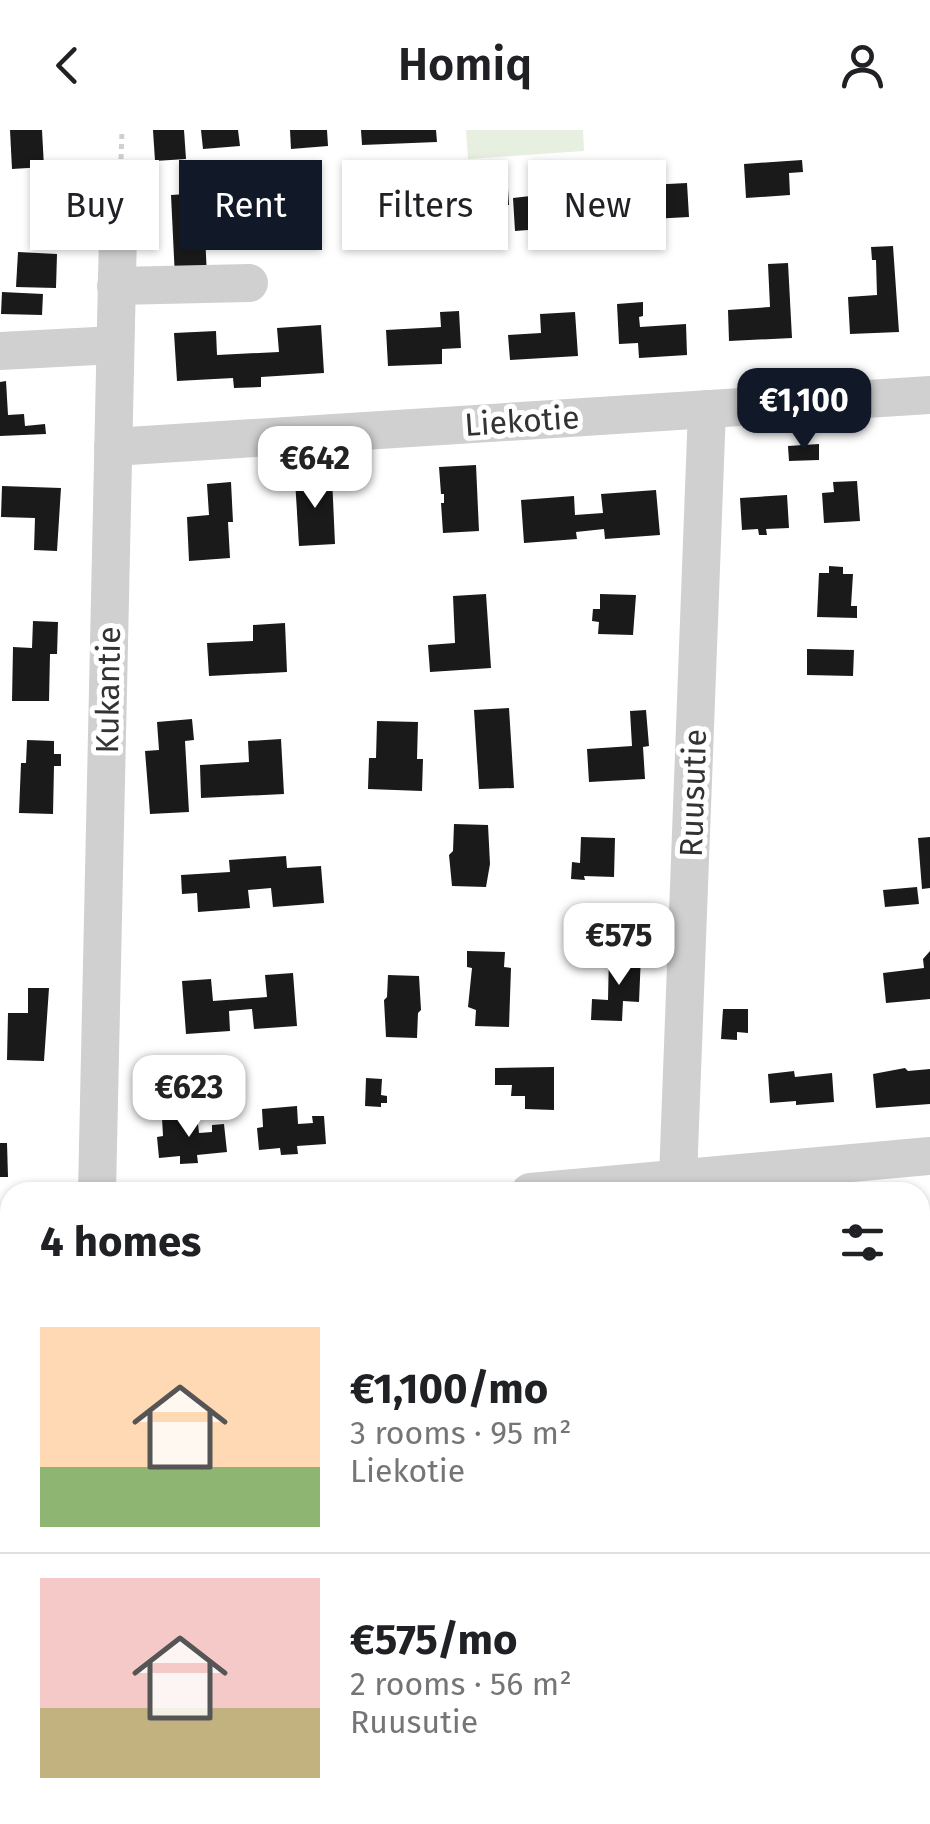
<!DOCTYPE html>
<meta charset="utf-8">
<style>
:root{--surface:#fff;--page:#f6f6f6;--text:#202124;--muted:#757577;--line:#e0e0e0;--accent:#111827}
body{margin:0;font-family:"Fira Sans",sans-serif;background:var(--page);color:var(--text);height:100vh;display:flex;flex-direction:column;font-size:38px;white-space:nowrap}
*{box-sizing:border-box;margin:0}
p{font-size:32px;color:var(--muted)}
.icon{flex:none;width:55px;height:55px;fill:none;stroke:currentColor;stroke-width:2;stroke-linecap:round;stroke-linejoin:round}
.map{position:relative;flex:1;overflow:hidden}
.side{position:absolute;left:0px;top:1052px;width:930px;height:642px;display:flex;flex-direction:column;background:var(--surface);border-radius:30px 30px 0 0;box-shadow:0 2px 8px #0004}
.side>*{flex:none}
.top-card{position:absolute;left:30px;top:30px;width:870px;height:90px;display:flex;gap:20px}
.price{position:absolute;translate:-50% -85px;padding:0 22px;border-radius:20px;background:#fff;color:#222;font-size:32px;line-height:65px;filter:drop-shadow(0 2px 5px #0008)}
.price::after{content:'';position:absolute;left:50%;top:60px;width:30px;height:22px;margin-left:-15px;background:inherit;clip-path:polygon(0 0,100% 0,50% 100%)}
.price.selected{background:var(--accent);color:#fff}
ul{padding:0;list-style:none}
li{display:flex;align-items:center;gap:30px;height:250px;padding:0 40px}
li+li{border-top:2px solid var(--line)}
li span{display:grid;place-items:center;flex:none;width:280px;height:200px;border-radius:0px;color:#555}
li>.icon{margin-inline-start:auto}
span .icon{width:120px;height:120px;fill:#fffc;stroke-width:1}
li b{font-size:42px}
h2{display:flex;justify-content:space-between;align-items:center;height:120px;padding:0 40px;font-size:42px}
.pill{padding:0 35px;border-radius:0px;background:var(--surface);box-shadow:0 2px 8px #0004;font-size:35px;line-height:90px}
.pill.selected{background:var(--accent);color:#fff}
header{display:flex;justify-content:space-between;align-items:center;height:130px;padding:0 40px;background:var(--surface);font-size:45px;font-weight:600}
.map>svg:first-child{display:block}
</style>
<header><svg class="icon" aria-label="back" viewBox="0 0 24 24"><path d="M15 5l-7 7 7 7"/></svg>Homiq<svg class="icon" aria-label="person" viewBox="0 0 24 24"><circle cx="12" cy="8" r="4"/><path d="M4 21q1-7 8-7t8 7"/></svg></header>
<div class="map">
<svg width="930" height="1694" viewBox="0 0 930 1694">
<rect width="100%" height="100%" fill="#fff"/>
<!-- green -->
<g fill="#e7efe1">
<polygon points="466,0 583,0 584,21 468,29"/>
<polygon points="930,1616 930,1694 539,1694 540,1685 920,1685 920,1617"/>
</g>
<!-- building -->
<g fill="#1a1a1a">
<polygon points="10,0 42,0 44,37 12,39"/>
<polygon points="153,0 184,0 186,29 155,31"/>
<polygon points="201,0 238,0 240,16 203,19"/>
<polygon points="290,0 327,0 328,16 291,19"/>
<polygon points="361,0 436,0 437,12 362,15"/>
<polygon points="802,30 803,42 789,43 790,65 746,68 744,34"/>
<polygon points="507,42 509,75 487,76 485,43"/>
<polygon points="450,45 451,63 446,63 443,82 452,81 453,103 432,105 432,118 406,120 403,63 417,63 415,48"/>
<polygon points="687,53 689,87 632,90 632,95 611,96 609,62 629,61 629,56"/>
<polygon points="566,62 569,65 571,98 541,102 541,99 515,101 513,68"/>
<polygon points="203,63 207,146 175,148 171,65"/>
<polygon points="276,81 278,117 248,118 248,111 237,112 236,98 247,98 246,83"/>
<polygon points="893,116 899,202 850,204 848,167 877,165 876,130 872,130 871,117"/>
<polygon points="18,122 57,124 56,158 16,157"/>
<polygon points="788,133 792,208 729,211 728,180 770,177 768,134"/>
<polygon points="2,162 43,164 42,185 1,184"/>
<polygon points="643,172 643,186 639,187 640,197 686,194 687,225 639,228 638,213 619,214 617,174"/>
<polygon points="459,181 461,218 442,219 442,234 388,236 386,200 441,197 440,182"/>
<polygon points="575,182 578,226 510,230 508,205 541,203 540,184"/>
<polygon points="321,195 324,243 261,247 261,257 234,258 233,248 177,251 174,203 216,201 217,225 279,222 277,198"/>
<polygon points="6,251 8,285 24,284 25,296 45,294 46,304 0,306 0,252"/>
<polygon points="819,314 819,330 789,331 788,316"/>
<polygon points="476,335 479,401 443,403 441,373 444,373 444,364 441,364 439,337"/>
<polygon points="332,347 335,414 299,416 295,349"/>
<polygon points="857,351 860,391 824,393 822,363 834,362 833,352"/>
<polygon points="231,352 233,392 228,392 230,428 189,431 187,387 209,385 207,354"/>
<polygon points="2,356 61,358 57,421 34,420 35,388 1,387"/>
<polygon points="656,360 660,405 605,409 604,399 576,402 577,409 524,413 521,370 574,366 575,385 603,383 601,364"/>
<polygon points="787,365 789,398 766,399 767,405 759,405 758,399 742,400 740,368"/>
<polygon points="829,436 843,437 843,444 853,444 851,476 857,476 857,488 817,487 819,443 829,443"/>
<polygon points="486,464 491,538 430,542 428,515 455,513 453,466"/>
<polygon points="600,464 636,465 633,505 598,504 599,492 592,491 593,479 600,479"/>
<polygon points="33,491 58,492 57,524 50,524 49,571 12,571 13,517 32,518"/>
<polygon points="285,493 287,542 209,546 207,513 253,511 253,495"/>
<polygon points="807,519 854,520 853,546 807,545"/>
<polygon points="509,578 514,658 479,659 474,580"/>
<polygon points="646,580 649,616 643,617 645,649 589,652 587,619 632,616 630,581"/>
<polygon points="192,589 194,610 185,611 189,682 150,684 145,621 159,620 157,592"/>
<polygon points="377,591 418,592 417,629 423,629 422,661 368,659 369,628 376,628"/>
<polygon points="281,609 284,664 201,668 200,635 249,632 248,611"/>
<polygon points="27,610 54,611 54,624 61,624 61,636 54,636 53,684 19,683 21,633 26,633"/>
<polygon points="454,694 488,695 490,734 486,757 452,756 449,725 453,721"/>
<polygon points="581,707 615,708 614,747 584,746 585,750 571,749 572,732 580,733"/>
<polygon points="930,707 930,758 922,759 918,708"/>
<polygon points="286,726 287,738 321,736 324,773 273,777 271,758 248,760 250,778 198,782 197,763 182,764 181,745 230,742 229,730"/>
<polygon points="917,757 919,774 885,777 883,760"/>
<polygon points="467,821 505,822 504,837 511,838 509,897 475,896 476,880 468,877 472,838 467,837"/>
<polygon points="930,821 930,869 886,873 883,843 924,838 923,829"/>
<polygon points="609,824 641,825 639,872 623,871 622,891 591,890 592,869 608,870"/>
<polygon points="293,843 297,896 254,899 252,879 229,881 230,901 186,904 182,851 211,849 213,871 267,867 265,845"/>
<polygon points="388,845 419,846 421,880 418,883 417,908 386,907 384,870 387,867"/>
<polygon points="28,858 49,858 44,931 7,930 8,883 28,883"/>
<polygon points="723,879 748,879 748,903 737,902 737,910 721,909"/>
<polygon points="554,937 554,980 525,979 525,966 511,966 512,955 495,955 495,938"/>
<polygon points="905,938 908,941 930,939 930,974 876,978 873,944"/>
<polygon points="794,941 795,947 832,943 834,972 796,975 796,971 770,973 768,944"/>
<polygon points="366,948 382,949 381,965 387,966 387,973 381,973 381,977 365,976"/>
<polygon points="297,976 298,994 313,993 312,986 324,986 326,1014 297,1016 298,1024 281,1025 280,1018 259,1020 257,998 263,997 262,979"/>
<polygon points="197,985 199,1003 212,1002 212,995 224,994 227,1022 197,1025 198,1033 180,1034 180,1026 159,1028 157,1007 163,1006 162,988"/>
<polygon points="0,1013 7,1013 8,1047 0,1047"/>
<rect x="920" y="1094" width="10" height="126"/>
<rect x="0" y="1220" width="10" height="58"/>
<rect x="920" y="1266" width="10" height="34"/>
<rect x="0" y="1285" width="10" height="31"/>
<rect x="0" y="1376" width="10" height="42"/>
<polygon points="0,1570 10,1570 10,1609 0,1608"/>
<polygon points="0,1661 8,1662 7,1694 0,1694"/>
<polygon points="476,1685 517,1685 516,1694 475,1694"/>
</g>
<g fill="none" stroke-linecap="round" stroke-linejoin="round">
<!-- path -->
<polyline stroke="#d0d0d0" stroke-width="5" stroke-dasharray="5 5" stroke-linecap="butt" points="121,29 122,0"/>
<!-- minor -->
<g stroke="#d0d0d0" stroke-width="38">
<polyline points="116,156 249,153"/>
<polyline points="0,221 115,215"/>
<polyline points="113,317 930,265"/>
<polyline points="678,1048 707,279"/>
<polyline points="97,1062 119,57"/>
<polyline points="530,1062 930,1026"/>
<polyline points="0,1108 10,1108"/>
<polyline points="920,1443 930,1442"/>
<polyline points="62,1694 62,1685"/>
<polyline points="406,1694 407,1685"/>
</g>
</g>
<g text-anchor="middle" stroke-width="10" stroke-linejoin="round" paint-order="stroke">
<!-- street labels -->
<g font-size="32" fill="#333" stroke="#fff">
<text transform="translate(522 291) rotate(-4)" y="11">Liekotie</text>
<text transform="translate(108 560) rotate(-89)" y="11">Kukantie</text>
<text transform="translate(693 663) rotate(-88)" y="11">Ruusutie</text>
</g>
</g>
</svg>
<b class="price selected" style="left:804px;top:323px">€1,100</b>
<b class="price" style="left:315px;top:381px">€642</b>
<b class="price" style="left:619px;top:858px">€575</b>
<b class="price" style="left:189px;top:1010px">€623</b>
<div class="top-card">
<a class="pill">Buy</a>
<a class="pill selected">Rent</a>
<a class="pill">Filters</a>
<a class="pill">New</a>
</div>
<section class="side">
<h2>4 homes<svg class="icon" aria-label="filters" viewBox="0 0 24 24"><path d="M4 7h16M4 17h16"/><circle cx="9" cy="7" r="2"/><circle cx="15" cy="17" r="2"/></svg></h2>
<ul>
<li><span style="background:linear-gradient(#ffd9b3 70%,#8fb573 0)"><svg class="icon" aria-label="home" viewBox="0 0 24 24"><path d="M3 11l9-7 9 7M6 9v11h12V9"/></svg></span><div><b>€1,100/mo</b><p>3 rooms · 95 m²</p><p>Liekotie</p></div></li>
<li><span style="background:linear-gradient(#f6c9c9 65%,#c2b280 0)"><svg class="icon" aria-label="home" viewBox="0 0 24 24"><path d="M3 11l9-7 9 7M6 9v11h12V9"/></svg></span><div><b>€575/mo</b><p>2 rooms · 56 m²</p><p>Ruusutie</p></div></li>
</ul>
</section>
</div>
